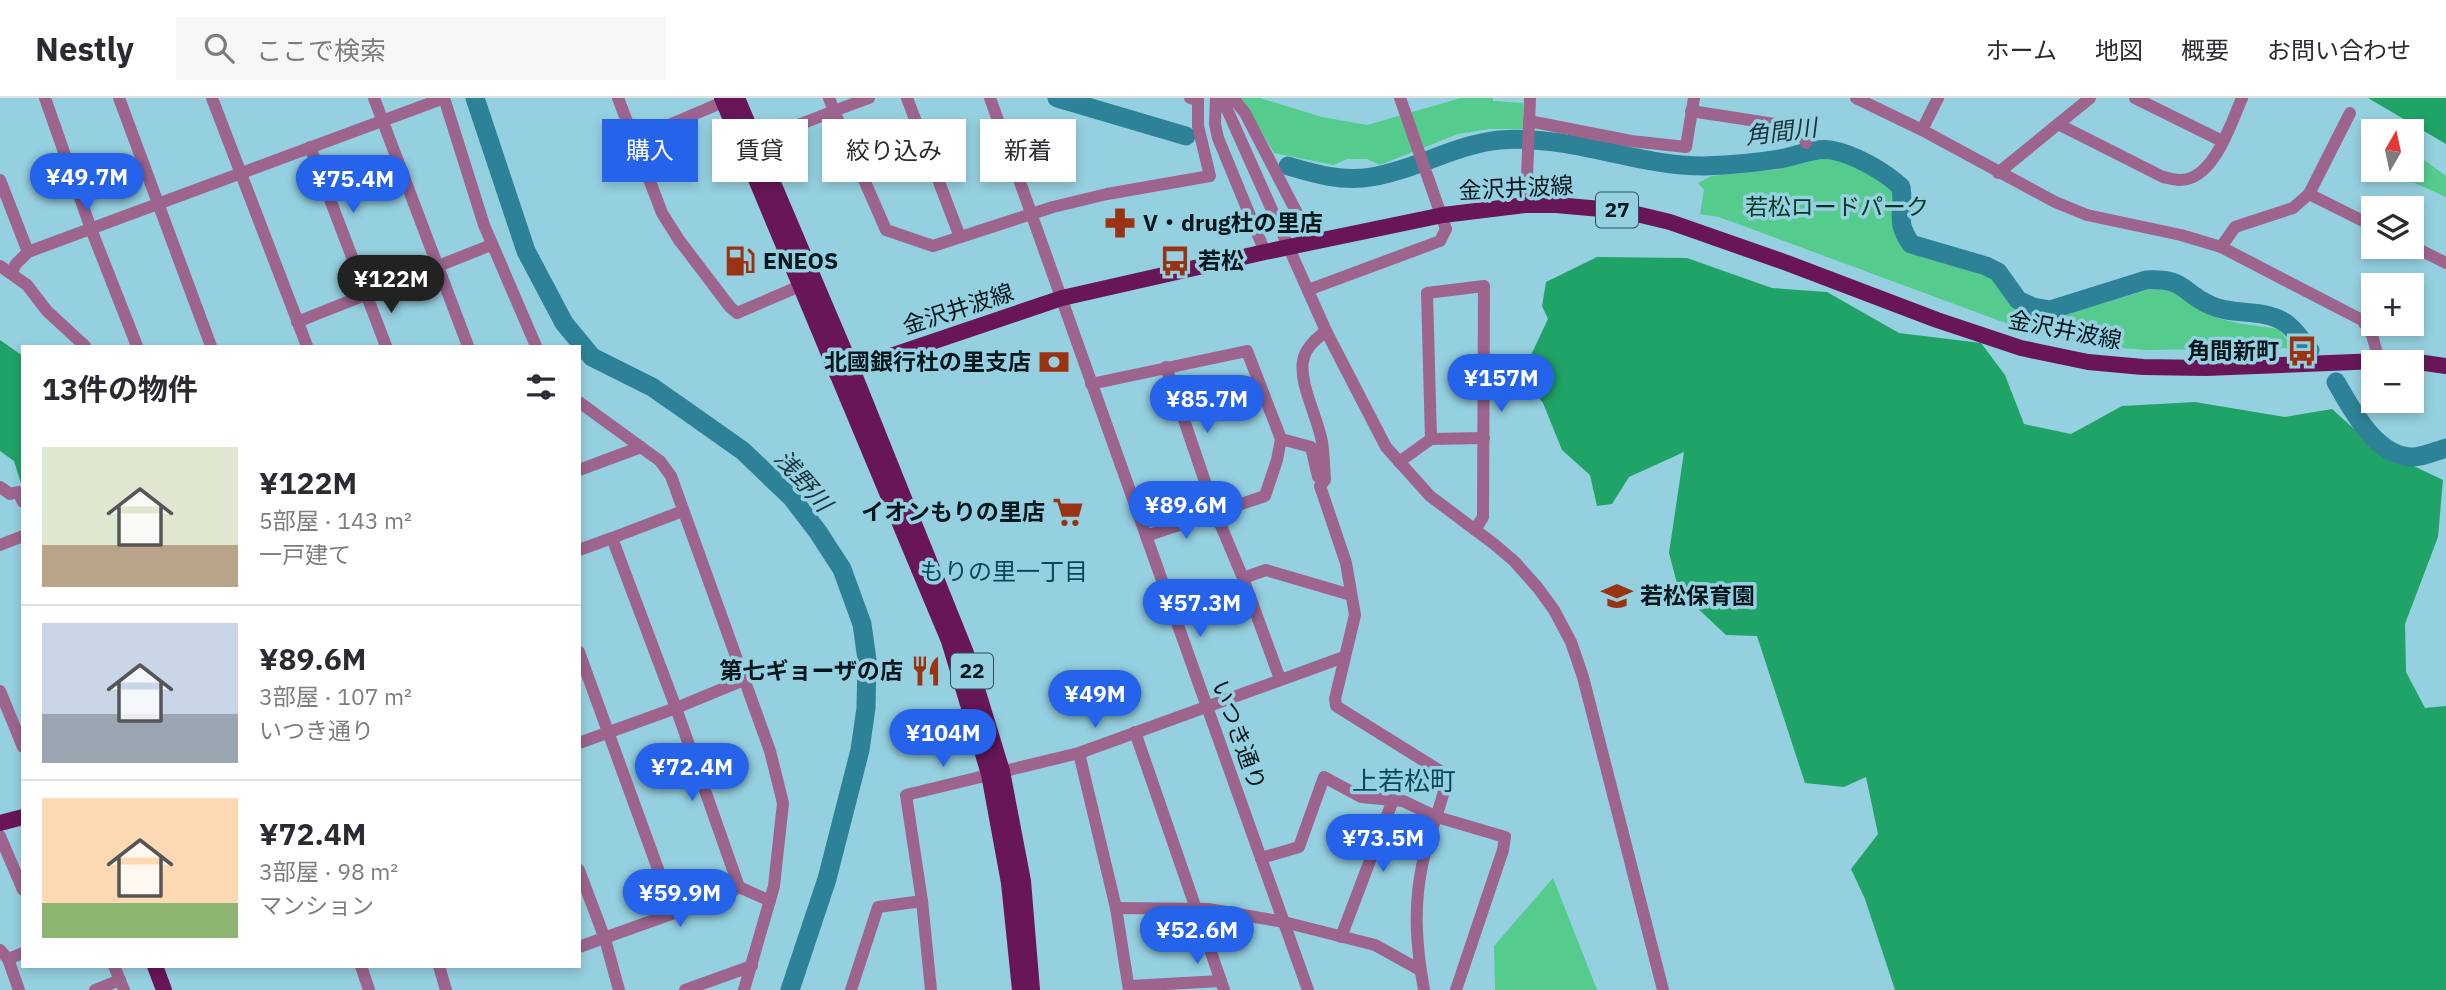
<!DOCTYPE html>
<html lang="ja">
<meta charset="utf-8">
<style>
:root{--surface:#fff;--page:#f7f7f7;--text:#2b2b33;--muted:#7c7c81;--line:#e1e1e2;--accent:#2563eb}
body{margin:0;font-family:"IBM Plex Sans","Noto Sans JP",sans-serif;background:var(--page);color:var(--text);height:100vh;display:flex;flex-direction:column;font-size:26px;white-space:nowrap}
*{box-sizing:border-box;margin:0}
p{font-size:23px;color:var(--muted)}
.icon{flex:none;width:38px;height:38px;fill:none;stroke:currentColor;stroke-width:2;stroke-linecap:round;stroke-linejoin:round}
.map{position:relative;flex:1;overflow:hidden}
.panel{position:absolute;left:21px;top:247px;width:560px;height:623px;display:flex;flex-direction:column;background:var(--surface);border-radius:0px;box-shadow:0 4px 10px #0003}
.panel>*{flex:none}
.guide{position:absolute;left:602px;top:21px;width:665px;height:63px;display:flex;gap:14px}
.needle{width:46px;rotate:9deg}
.buttons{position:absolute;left:2361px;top:21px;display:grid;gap:14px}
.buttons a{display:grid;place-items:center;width:63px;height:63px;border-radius:0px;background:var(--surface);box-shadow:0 4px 10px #0003;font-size:35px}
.price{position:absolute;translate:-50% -60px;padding:0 16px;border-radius:24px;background:var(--accent);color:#fff;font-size:23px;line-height:46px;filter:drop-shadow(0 2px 4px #0008)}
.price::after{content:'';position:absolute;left:50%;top:42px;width:21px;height:16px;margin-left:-10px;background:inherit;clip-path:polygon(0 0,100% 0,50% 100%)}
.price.current{background:#222;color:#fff}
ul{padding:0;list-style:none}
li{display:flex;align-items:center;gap:21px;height:175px;padding:0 21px}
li+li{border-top:2px solid var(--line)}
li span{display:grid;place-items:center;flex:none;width:196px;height:140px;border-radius:0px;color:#555}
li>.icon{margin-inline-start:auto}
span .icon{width:84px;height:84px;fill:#fffc;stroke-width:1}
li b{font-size:30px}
h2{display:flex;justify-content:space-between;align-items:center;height:84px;padding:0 21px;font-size:30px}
.pill{padding:0 24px;border-radius:0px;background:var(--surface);box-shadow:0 4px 10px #0003;font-size:24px;line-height:63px}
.pill.current{background:var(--accent);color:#fff}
header{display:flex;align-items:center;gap:42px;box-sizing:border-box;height:98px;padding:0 35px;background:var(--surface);border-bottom:2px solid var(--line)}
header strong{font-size:33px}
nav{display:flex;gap:38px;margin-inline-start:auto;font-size:24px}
.search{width:490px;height:63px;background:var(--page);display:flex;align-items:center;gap:18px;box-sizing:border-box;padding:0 24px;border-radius:0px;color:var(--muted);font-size:26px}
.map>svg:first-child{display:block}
</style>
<header>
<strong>Nestly</strong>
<div class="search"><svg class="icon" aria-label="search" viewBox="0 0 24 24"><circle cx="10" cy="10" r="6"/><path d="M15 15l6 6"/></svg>ここで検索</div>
<nav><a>ホーム</a><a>地図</a><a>概要</a><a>お問い合わせ</a></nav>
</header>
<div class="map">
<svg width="2446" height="892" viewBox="0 0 2446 892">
<rect width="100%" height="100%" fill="#95d0e0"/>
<!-- green -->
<g fill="#55cb8d">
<polygon points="1237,0 1260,0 1322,19 1367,27 1461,0 1493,0 1493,3 1523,5 1523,31 1489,31 1458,36 1380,67 1367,61 1347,61 1334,67 1274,55 1250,14"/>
<path d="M1830,52l49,19 22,18 3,16 -4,23 11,18 80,34 26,30 17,8 22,2 91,-28c34,-3 35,10 60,23 20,11 48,12 71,16l16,19 -147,2 -52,-4 -76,-18 -300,-111 -19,-3 4,-24 -6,-7 13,-7 65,-6 17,-6 20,-13z"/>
<polygon points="2412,53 2446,78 2446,99 2386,72 2412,72"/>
<polygon points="1553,780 1597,892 1495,892 1494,848"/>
</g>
<!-- forest -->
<g fill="#20a367">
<polygon points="2368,0 2446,0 2446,46"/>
<polygon points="1597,159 1687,160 1772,190 1827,194 1899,235 1981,245 2005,277 2024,326 2071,336 2122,308 2195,304 2285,319 2332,311 2374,349 2443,382 2438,439 2405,526 2406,574 2425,610 2446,608 2446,892 1895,892 1865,801 1851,771 1878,736 1866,679 1844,689 1805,685 1757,538 1726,537 1679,493 1669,455 1684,354 1629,379 1612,406 1597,408 1590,377 1562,352 1543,305 1521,278 1548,221 1542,208 1546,184"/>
<polygon points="0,242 23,258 23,392 14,363 0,353"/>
</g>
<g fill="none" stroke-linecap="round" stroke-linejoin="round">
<!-- river -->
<g stroke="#2e8297" stroke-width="19">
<polyline points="475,0 526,153 564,225 592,259 652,289 685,312 743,353 792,400 818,434 842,471 862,526 867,562 866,610 860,652 827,781 790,892"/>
<polyline points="1057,0 1186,38"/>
<path d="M1288,68c27,8 55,16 83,11 44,-7 83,-32 128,-37 70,-6 136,26 205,26 24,-1 51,-3 75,-7 16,-2 35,-12 52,-9 23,4 53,21 70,37 4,26 -7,33 10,57l75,22 12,6 20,28 15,7 17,3 96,-30c40,-2 35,12 64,25 23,11 52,3 74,17 10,6 18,19 26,28"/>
<path d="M2336,284c16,28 40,75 77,75 10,0 23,-6 33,-9"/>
</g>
<!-- minor -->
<g stroke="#9d658e" stroke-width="12">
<polyline points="45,0 91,131 137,248"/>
<polyline points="119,0 211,248"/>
<polyline points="212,0 307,248"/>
<polyline points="374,0 468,248"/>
<polyline points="444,0 484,127 536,248"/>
<polyline points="618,0 662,115 679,142 730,209 737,215 800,188"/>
<polyline points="829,0 834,13 869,0"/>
<polyline points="907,0 960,139"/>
<polyline points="990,0 1308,892"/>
<polyline points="1216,0 1215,26 1218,40 1265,154"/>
<polyline points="1222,0 1326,233 1386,349 1430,398 1494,446 1514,463 1538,490 1554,512 1571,544 1583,579 1663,892"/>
<polyline points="1233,0 1245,15 1312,144"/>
<polyline points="1856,0 1922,32 2055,104 2087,117 2181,137 2221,149 2362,222 2372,237 2379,262"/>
<polyline points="2135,0 2222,43"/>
<polyline points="1691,13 1801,30 1806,45"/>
<polyline points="1529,23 1631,43 1686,49 1694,0"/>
<path d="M2060,27l103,52c6,1 12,3 17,3 34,0 51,-57 62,-82"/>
<polyline points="1922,32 1938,0"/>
<polyline points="634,42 723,4"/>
<polyline points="755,44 834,13 886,132 933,148 1053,109 1107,96 1210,78 1198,28 1198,2 1190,0"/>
<polyline points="310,49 386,248"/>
<polyline points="1998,75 2090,0"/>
<polyline points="0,82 28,154"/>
<polyline points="2309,96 2350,15"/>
<polyline points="1526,107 1530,0"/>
<polyline points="2412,148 2446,165"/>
<polyline points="2221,149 2235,129 2293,110 2309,96 2373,128"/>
<polyline points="0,168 27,187 47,213 85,248"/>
<polyline points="11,175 16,166 28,154 444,0"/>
<polyline points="1308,192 1440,143 1446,131 1400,0"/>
<polyline points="297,224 491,147"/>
<path d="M1326,233c-10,8 -21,17 -23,30 -4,23 15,57 19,81 2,12 2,25 3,38l-5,6 26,77 9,52 -20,84 1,7 109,68 1,9c-6,26 -17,52 -23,78 -10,45 -7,84 1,129"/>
<polyline points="1166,269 1216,416 1243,480 1280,581"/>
<polyline points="1091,286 1247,253 1281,341 1277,362 1265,398 1146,438"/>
<polyline points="579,304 660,363 671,378 770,653 783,705 774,788 744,892"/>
<polyline points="1281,341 1311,349 1318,379"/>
<polyline points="1431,341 1427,195 1484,188 1483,419 1475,432"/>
<polyline points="1399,364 1431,341 1484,340"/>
<polyline points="579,372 641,349"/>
<polyline points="0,389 10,396 18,394 23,404"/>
<polyline points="612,440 683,413"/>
<polyline points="0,447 23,438"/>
<polyline points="579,452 612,440 676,610 739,789 770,803"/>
<polyline points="1243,480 1266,472 1351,497"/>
<polyline points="579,554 674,815"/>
<polyline points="0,593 23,649"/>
<polyline points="1135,634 1224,892"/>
<polyline points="579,645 676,610 744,582"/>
<polyline points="1079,655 1116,810 1129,892"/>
<polyline points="0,738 23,792"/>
<polyline points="1261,760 1299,749 1324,679 1361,699 1403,703 1437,719 1505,739 1503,752 1456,892"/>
<polyline points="579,772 605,841 619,892"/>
<polyline points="1116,810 1208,811 1284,824 1375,847 1420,872"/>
<polyline points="1341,839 1393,702"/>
<polyline points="579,849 727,796 739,789"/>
<polyline points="0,852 8,861 19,892"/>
<polyline points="8,861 23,855"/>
<polyline points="114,868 124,892"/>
<polyline points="361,868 369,892"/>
<polyline points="439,868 446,892"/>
<polyline points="1129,888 1221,883"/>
<polyline points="95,892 120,882"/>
<polyline points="685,892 752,868"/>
<polyline points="851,892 878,809 922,803"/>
<polyline points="931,892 922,803 906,697 1079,655 1344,559"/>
</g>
<!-- major -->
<g stroke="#681658" stroke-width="16">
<polyline points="722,0 949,543 989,676 1009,785 1020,892"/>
<polyline points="737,0 852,271 966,555 1002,673 1023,783 1032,892"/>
<polyline points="837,276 1062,200 1265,154 1443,117 1526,107 1556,107 1624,113 1670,124 1787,165 1937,222 2021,250 2088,264 2143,269 2206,270 2404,262 2446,268"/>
<polyline points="0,725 23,719"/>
<polyline points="155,868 164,892"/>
</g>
</g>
<!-- icons -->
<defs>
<g id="pharmacy-bare" transform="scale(2.415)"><path d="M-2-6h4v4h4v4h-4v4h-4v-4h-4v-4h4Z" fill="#9a3311" stroke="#95d0e0" stroke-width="2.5" paint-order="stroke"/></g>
<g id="fuel-bare" transform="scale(2.415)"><path d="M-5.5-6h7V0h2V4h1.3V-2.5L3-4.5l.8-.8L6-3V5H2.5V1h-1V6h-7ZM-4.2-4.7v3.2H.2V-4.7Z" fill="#9a3311" stroke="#95d0e0" stroke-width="2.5" paint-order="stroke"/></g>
<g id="bus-bare" transform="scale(2.415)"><path d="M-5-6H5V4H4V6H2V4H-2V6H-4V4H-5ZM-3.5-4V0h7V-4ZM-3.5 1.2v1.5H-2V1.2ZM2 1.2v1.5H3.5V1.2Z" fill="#9a3311" stroke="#95d0e0" stroke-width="2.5" paint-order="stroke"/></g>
<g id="bank-bare" transform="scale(2.415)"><path d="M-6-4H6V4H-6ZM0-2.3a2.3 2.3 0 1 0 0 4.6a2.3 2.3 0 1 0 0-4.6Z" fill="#9a3311" stroke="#95d0e0" stroke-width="2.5" paint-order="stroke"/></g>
<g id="supermarket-bare" transform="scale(2.415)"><path d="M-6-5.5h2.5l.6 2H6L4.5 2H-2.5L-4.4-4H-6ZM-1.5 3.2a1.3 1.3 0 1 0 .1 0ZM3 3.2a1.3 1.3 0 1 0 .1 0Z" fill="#9a3311" stroke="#95d0e0" stroke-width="2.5" paint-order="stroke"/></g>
<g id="school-bare" transform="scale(2.415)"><path d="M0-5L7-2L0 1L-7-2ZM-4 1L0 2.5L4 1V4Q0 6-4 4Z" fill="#9a3311" stroke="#95d0e0" stroke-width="2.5" paint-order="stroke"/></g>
<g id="restaurant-bare" transform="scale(2.415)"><path d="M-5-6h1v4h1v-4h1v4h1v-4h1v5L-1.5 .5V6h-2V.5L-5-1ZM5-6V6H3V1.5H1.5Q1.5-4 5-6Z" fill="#9a3311" stroke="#95d0e0" stroke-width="2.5" paint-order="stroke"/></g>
</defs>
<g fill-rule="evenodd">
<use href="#pharmacy-bare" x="1120" y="125"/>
<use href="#fuel-bare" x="740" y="163"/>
<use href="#bus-bare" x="1175" y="163"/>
<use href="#bus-bare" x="2302" y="253"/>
<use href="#bank-bare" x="1054" y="264"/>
<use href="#supermarket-bare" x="1068" y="414"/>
<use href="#school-bare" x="1617" y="498"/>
<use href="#restaurant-bare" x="926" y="573"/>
</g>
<g text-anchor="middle" stroke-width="7" stroke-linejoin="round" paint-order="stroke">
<!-- shield labels -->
<g fill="#95d0e0" stroke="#2d4e58" stroke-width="2">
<rect x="1596" y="94.5" width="42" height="35" rx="5"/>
<rect x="951" y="555.5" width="42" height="35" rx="5"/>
</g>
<g font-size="21" font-weight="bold" fill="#01171d">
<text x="1617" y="119">27</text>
<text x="972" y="580">22</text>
</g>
<!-- street labels -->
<g font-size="23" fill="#01171d" stroke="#95d0e0">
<text transform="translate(1516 90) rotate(-3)" y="8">金沢井波線</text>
<text transform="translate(958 211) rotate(-18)" y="8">金沢井波線</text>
<text transform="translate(2065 232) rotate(11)" y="8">金沢井波線</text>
<text transform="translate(1239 637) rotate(70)" y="8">いつき通り</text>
</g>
<!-- park labels -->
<g font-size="23" fill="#043921" stroke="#95d0e0">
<text x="1837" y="117">若松ロードパーク</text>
</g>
<!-- poi labels -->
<g font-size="23" font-weight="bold" fill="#01171d" stroke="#95d0e0" text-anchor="start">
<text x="1143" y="133">V・drug杜の里店</text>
<text x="763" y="171">ENEOS</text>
<text x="1198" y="171">若松</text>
<text x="2279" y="261" text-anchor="end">角間新町</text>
<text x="1031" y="272" text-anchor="end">北國銀行杜の里支店</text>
<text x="1045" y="422" text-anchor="end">イオンもりの里店</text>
<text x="1640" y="506">若松保育園</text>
<text x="903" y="581" text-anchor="end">第七ギョーザの店</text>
</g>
<!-- water labels -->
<g font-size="24" font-style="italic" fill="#19333a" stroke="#95d0e0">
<text transform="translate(1781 34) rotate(-7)" y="8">角間川</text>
<text transform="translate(803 383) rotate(49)" y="8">浅野川</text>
</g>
<!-- neighbourhood labels -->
<g font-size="24" fill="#054857" stroke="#95d0e0">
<text x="1004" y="482">もりの里一丁目</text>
</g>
<!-- quarter labels -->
<g font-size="26" fill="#054857" stroke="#95d0e0">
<text x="1404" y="692">上若松町</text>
</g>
</g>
</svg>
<div class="buttons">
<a><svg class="needle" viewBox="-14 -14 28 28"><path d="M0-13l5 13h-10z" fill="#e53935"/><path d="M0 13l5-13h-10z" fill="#7c7c81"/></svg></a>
<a><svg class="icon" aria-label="layers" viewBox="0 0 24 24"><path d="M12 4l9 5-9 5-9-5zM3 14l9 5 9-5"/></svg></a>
<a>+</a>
<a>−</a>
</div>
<b class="price" style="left:87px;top:115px">¥49.7M</b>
<b class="price" style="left:353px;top:117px">¥75.4M</b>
<b class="price current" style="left:391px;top:217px">¥122M</b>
<b class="price" style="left:1501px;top:316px">¥157M</b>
<b class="price" style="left:1207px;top:337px">¥85.7M</b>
<b class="price" style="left:1186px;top:443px">¥89.6M</b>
<b class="price" style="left:1200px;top:541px">¥57.3M</b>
<b class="price" style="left:1095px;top:632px">¥49M</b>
<b class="price" style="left:943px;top:671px">¥104M</b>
<b class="price" style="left:692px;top:705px">¥72.4M</b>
<b class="price" style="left:1383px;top:776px">¥73.5M</b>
<b class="price" style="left:680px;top:831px">¥59.9M</b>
<b class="price" style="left:1197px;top:868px">¥52.6M</b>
<div class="guide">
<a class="pill current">購入</a>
<a class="pill">賃貸</a>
<a class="pill">絞り込み</a>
<a class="pill">新着</a>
</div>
<section class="panel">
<h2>13件の物件<svg class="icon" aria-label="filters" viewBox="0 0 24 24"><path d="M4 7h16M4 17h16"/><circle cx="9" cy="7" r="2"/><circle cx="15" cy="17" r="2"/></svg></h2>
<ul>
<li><span style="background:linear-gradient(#dfe7d0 70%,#b9a48a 0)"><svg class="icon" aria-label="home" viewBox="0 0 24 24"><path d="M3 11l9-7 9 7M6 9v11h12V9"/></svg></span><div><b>¥122M</b><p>5部屋 · 143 m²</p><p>一戸建て</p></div></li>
<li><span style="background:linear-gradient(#c9d6e8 65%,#9aa5b1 0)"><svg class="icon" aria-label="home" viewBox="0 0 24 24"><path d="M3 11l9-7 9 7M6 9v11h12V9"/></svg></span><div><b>¥89.6M</b><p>3部屋 · 107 m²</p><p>いつき通り</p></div></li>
<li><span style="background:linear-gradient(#ffd9b3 75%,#8fb573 0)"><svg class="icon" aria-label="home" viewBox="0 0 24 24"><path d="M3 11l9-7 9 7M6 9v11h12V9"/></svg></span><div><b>¥72.4M</b><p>3部屋 · 98 m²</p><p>マンション</p></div></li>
</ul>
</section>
</div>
